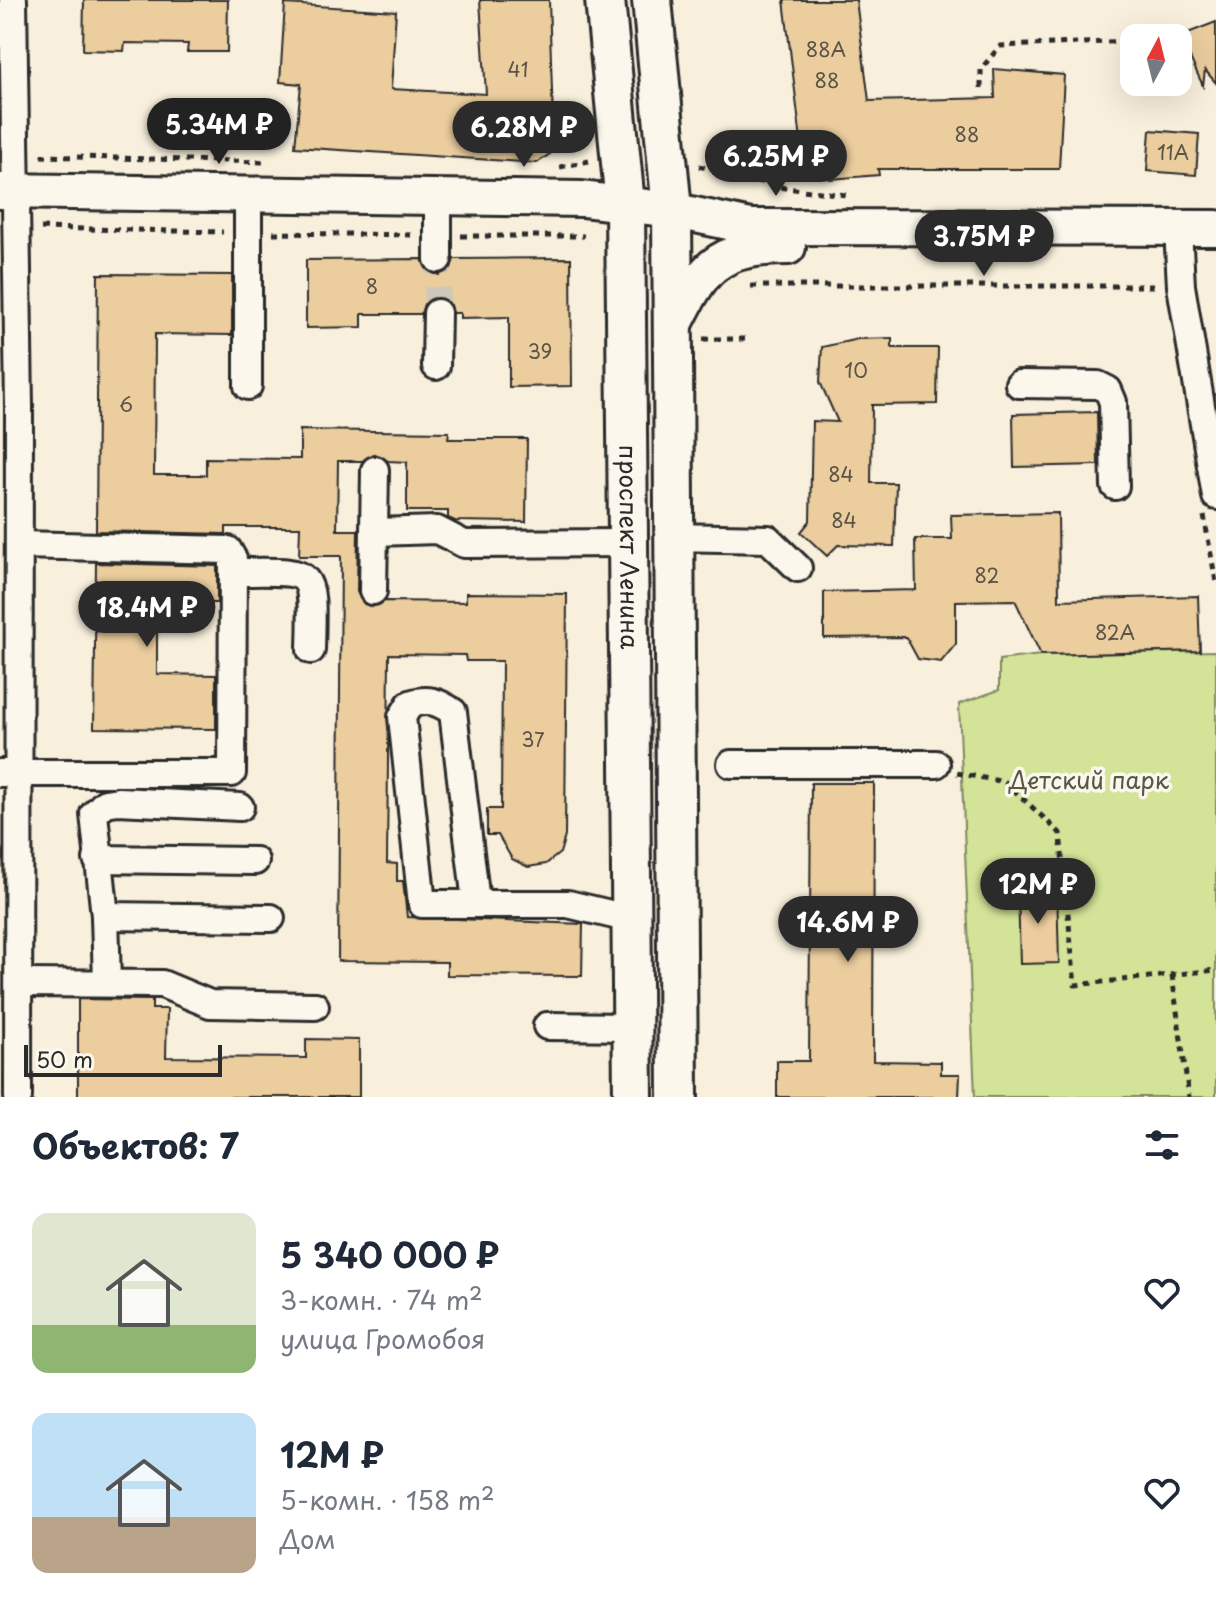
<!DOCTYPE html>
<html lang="ru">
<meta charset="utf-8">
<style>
:root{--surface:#fff;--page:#f2f2f3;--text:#1f2937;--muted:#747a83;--accent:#2b2b2b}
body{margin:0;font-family:"Playpen Sans",sans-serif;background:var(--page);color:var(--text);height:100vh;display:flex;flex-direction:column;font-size:30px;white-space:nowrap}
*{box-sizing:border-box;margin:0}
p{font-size:26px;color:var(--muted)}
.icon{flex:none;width:44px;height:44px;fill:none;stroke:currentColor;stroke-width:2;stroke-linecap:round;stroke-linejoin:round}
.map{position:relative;height:1097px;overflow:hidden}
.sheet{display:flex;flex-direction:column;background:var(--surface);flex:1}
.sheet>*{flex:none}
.needle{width:52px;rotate:7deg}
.tools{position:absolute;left:1120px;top:24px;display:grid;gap:16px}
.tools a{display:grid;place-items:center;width:72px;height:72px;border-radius:16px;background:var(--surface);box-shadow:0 8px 32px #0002;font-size:40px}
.scale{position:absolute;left:24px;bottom:20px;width:198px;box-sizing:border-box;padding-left:8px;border:4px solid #2b2b2b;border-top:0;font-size:22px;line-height:28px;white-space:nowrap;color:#2b2b2b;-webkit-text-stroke:6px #fbf7ec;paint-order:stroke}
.price{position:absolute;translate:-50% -68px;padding:0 18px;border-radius:28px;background:var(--accent);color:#fff;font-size:26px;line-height:52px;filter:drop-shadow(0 2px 4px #0008)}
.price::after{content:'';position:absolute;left:50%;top:48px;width:24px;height:18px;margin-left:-12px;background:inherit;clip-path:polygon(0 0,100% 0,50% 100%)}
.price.selected{background:#222;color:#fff}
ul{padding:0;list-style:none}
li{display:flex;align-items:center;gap:24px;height:200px;padding:0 32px}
li span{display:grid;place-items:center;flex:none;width:224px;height:160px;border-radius:16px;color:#555}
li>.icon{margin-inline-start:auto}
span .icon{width:96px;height:96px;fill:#fffc;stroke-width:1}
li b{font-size:34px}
h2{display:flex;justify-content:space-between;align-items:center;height:96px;padding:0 32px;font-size:34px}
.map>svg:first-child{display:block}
</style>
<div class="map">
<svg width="1216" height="1097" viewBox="0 0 1216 1097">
<rect width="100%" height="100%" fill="#f8efdc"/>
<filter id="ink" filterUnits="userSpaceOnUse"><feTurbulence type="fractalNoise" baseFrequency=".0125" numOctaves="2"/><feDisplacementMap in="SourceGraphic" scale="16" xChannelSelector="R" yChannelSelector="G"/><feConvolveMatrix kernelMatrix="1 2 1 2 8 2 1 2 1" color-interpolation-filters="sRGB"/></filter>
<g filter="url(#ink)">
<!-- green -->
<polygon fill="#d3e397" stroke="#7f8761" stroke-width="2" points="1216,651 1216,1097 975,1097 959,704 999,690 999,660 1041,655"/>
<!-- building -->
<g fill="#ebcd9e" stroke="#2b2b2b" stroke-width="2">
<polygon points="84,0 228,0 227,52 187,52 188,44 125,43 124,51 83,50"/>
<polygon points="480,0 549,0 554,151 537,163 295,147 301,84 280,82 285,4 396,11 391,89 486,94"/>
<polygon points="784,0 856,0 869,101 995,98 994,69 1064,75 1059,169 878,169 879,175 830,179 804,165"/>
<polygon points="1216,22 1216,83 1205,70 1203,86 1180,36"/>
<polygon points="1150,130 1199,134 1196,175 1147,171"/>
<polygon points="571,258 572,386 509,387 509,317 460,318 460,313 453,313 451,305 438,297 424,304 421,314 362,314 362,327 306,328 306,260 422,259 429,272 439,275 451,268 454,259"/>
<polygon points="98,274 232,275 232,335 155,334 154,475 206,475 206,458 300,459 300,430 449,432 448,439 527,439 526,522 455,521 448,518 448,511 407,511 407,462 388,461 374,454 362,461 338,461 337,530 358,530 357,592 364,604 372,607 385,601 466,602 466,593 567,594 565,836 560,853 546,864 528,867 512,859 498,835 487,835 487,809 501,809 502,661 466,661 465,655 389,654 387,863 397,864 397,881 403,881 407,917 583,924 582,976 447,975 447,962 338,961 341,556 299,556 300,527 226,527 226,534 96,531"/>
<polygon points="892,338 892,348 938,348 937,404 872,405 871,483 896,483 894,546 838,545 827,556 801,532 810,521 812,421 838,422 820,382 822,347 858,339"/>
<polygon points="1097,412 1098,465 1014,467 1013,414"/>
<polygon points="1058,513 1059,600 1198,596 1200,651 1041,655 1015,600 956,601 956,644 941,662 918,659 906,637 824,638 824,592 916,590 915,539 952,539 951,515"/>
<polygon points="96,563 217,566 217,603 157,603 157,674 216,675 216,729 94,728"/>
<polygon points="811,783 874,783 873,1061 941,1062 941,1074 960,1074 959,1097 777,1097 777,1061 809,1061"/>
<polygon points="1057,888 1059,963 1020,964 1018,889"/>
<polygon points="78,999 152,1000 152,1009 167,1009 166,1057 306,1058 306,1039 359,1040 359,1097 78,1097"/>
</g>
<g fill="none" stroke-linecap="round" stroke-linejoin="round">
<!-- minor-tunnel -->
<polyline stroke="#cfc8b9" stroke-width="26" stroke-dasharray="26 13" stroke-linecap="butt" points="437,313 438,259"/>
<!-- minor casing -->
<g stroke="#2b2b2b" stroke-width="32">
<g id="minor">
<polyline points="13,0 19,407 18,1097"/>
<polyline points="1178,228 1181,286 1216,496"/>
<polyline points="438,259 438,197"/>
<polyline points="436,366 437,313"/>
<polyline points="1019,384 1098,385 1108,390 1113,402 1115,486"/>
<polyline points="248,386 248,196"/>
<polyline points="375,532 437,530 464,544 628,543"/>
<polyline points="672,537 768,539 798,568"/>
<path d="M233,572c84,0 80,-8 78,78"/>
<polyline points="373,591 375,470"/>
<polyline points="731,764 936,764"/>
<polyline points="0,773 232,773 233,559 228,550 19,545"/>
<polyline points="97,859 255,861"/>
<path d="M476,902l-23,-190c-15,-11 -26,-14 -43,-8l-8,13 20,187h146l63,15"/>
<polyline points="105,916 271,918"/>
<polyline points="19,983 162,984 210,1004 315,1006"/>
<polyline points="107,983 105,916 94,814 105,803 118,801 240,807"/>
<polyline points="547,1026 632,1027"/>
</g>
</g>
<!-- major casing -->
<g stroke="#2b2b2b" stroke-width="40">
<g id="major">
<polyline points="0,191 582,199 672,210 751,227 1216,228"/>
<path d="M672,330c30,-61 42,-83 116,-83"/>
</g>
</g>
<!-- highway casing -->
<g stroke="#2b2b2b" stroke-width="44">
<g id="highway">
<path id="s1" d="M605,0l20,204 8,893"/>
<polyline points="652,0 672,210 678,1097"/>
</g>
</g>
<!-- path -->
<g stroke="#2b2b2b" stroke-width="5" stroke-dasharray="6 6" stroke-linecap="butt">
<polyline points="981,88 981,69 1000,46 1134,41"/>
<polyline points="41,156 263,162"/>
<polyline points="699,166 785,188 846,195"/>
<polyline points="560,167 589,161"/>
<polyline points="41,228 223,232"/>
<polyline points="273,233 415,235"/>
<polyline points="461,236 584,236"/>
<polyline points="751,286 1159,286"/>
<polyline points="703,339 748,339"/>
<polyline points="1204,516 1216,582"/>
<polyline points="957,773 1005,782 1060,833 1075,985 1216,970"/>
<polyline points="1172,975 1189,1097"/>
</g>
<!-- minor -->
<use href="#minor" stroke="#fbf7ec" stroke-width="26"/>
<!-- major -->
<use href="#major" stroke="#fbf7ec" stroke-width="34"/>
<!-- highway -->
<use href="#highway" stroke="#fbf7ec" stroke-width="38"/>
</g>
</g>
<g text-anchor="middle" stroke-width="7" stroke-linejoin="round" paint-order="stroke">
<!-- number labels -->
<g font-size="20" fill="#5b5448">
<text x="826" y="57">88А</text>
<text x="518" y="77">41</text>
<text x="827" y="88">88</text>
<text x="967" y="142">88</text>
<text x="1173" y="160">11А</text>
<text x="372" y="294">8</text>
<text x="540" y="359">39</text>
<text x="856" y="378">10</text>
<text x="126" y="412">6</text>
<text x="841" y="482">84</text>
<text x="844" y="528">84</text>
<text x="987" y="583">82</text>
<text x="1115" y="640">82А</text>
<text x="533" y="747">37</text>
</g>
<!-- street labels -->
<g font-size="24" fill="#2b2b2b" stroke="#fbf7ec">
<text dy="8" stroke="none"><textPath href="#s1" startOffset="548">проспект Ленина</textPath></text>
</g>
<!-- park labels -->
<g font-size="24" fill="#555946" stroke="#fbf7ec">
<text x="1089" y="789">Детский парк</text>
</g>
</g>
</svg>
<div class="tools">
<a><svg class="needle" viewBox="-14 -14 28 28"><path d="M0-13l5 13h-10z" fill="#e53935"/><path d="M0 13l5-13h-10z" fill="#747a83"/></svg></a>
</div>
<div class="scale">50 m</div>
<b class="price selected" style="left:219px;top:166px">5.34M ₽</b>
<b class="price" style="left:524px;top:169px">6.28M ₽</b>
<b class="price" style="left:776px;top:198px">6.25M ₽</b>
<b class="price" style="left:984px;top:278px">3.75M ₽</b>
<b class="price" style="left:147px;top:649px">18.4M ₽</b>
<b class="price" style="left:1038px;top:926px">12M ₽</b>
<b class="price" style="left:848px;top:964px">14.6M ₽</b>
</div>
<section class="sheet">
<h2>Объектов: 7<svg class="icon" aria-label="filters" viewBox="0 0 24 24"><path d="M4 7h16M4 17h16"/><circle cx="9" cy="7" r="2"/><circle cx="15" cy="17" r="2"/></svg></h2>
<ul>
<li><span style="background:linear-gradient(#dfe7d0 70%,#8fb573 0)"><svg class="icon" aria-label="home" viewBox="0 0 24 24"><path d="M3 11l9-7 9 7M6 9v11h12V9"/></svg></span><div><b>5 340 000 ₽</b><p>3-комн. · 74 m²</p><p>улица Громобоя</p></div><svg class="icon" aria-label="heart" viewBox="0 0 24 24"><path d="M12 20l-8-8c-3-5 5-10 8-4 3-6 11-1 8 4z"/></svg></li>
<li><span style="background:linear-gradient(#bfe0f5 65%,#b9a48a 0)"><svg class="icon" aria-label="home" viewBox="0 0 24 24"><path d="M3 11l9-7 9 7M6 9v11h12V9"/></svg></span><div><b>12M ₽</b><p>5-комн. · 158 m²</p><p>Дом</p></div><svg class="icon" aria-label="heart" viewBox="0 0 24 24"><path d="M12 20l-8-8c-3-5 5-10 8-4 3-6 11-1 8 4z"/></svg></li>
</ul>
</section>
